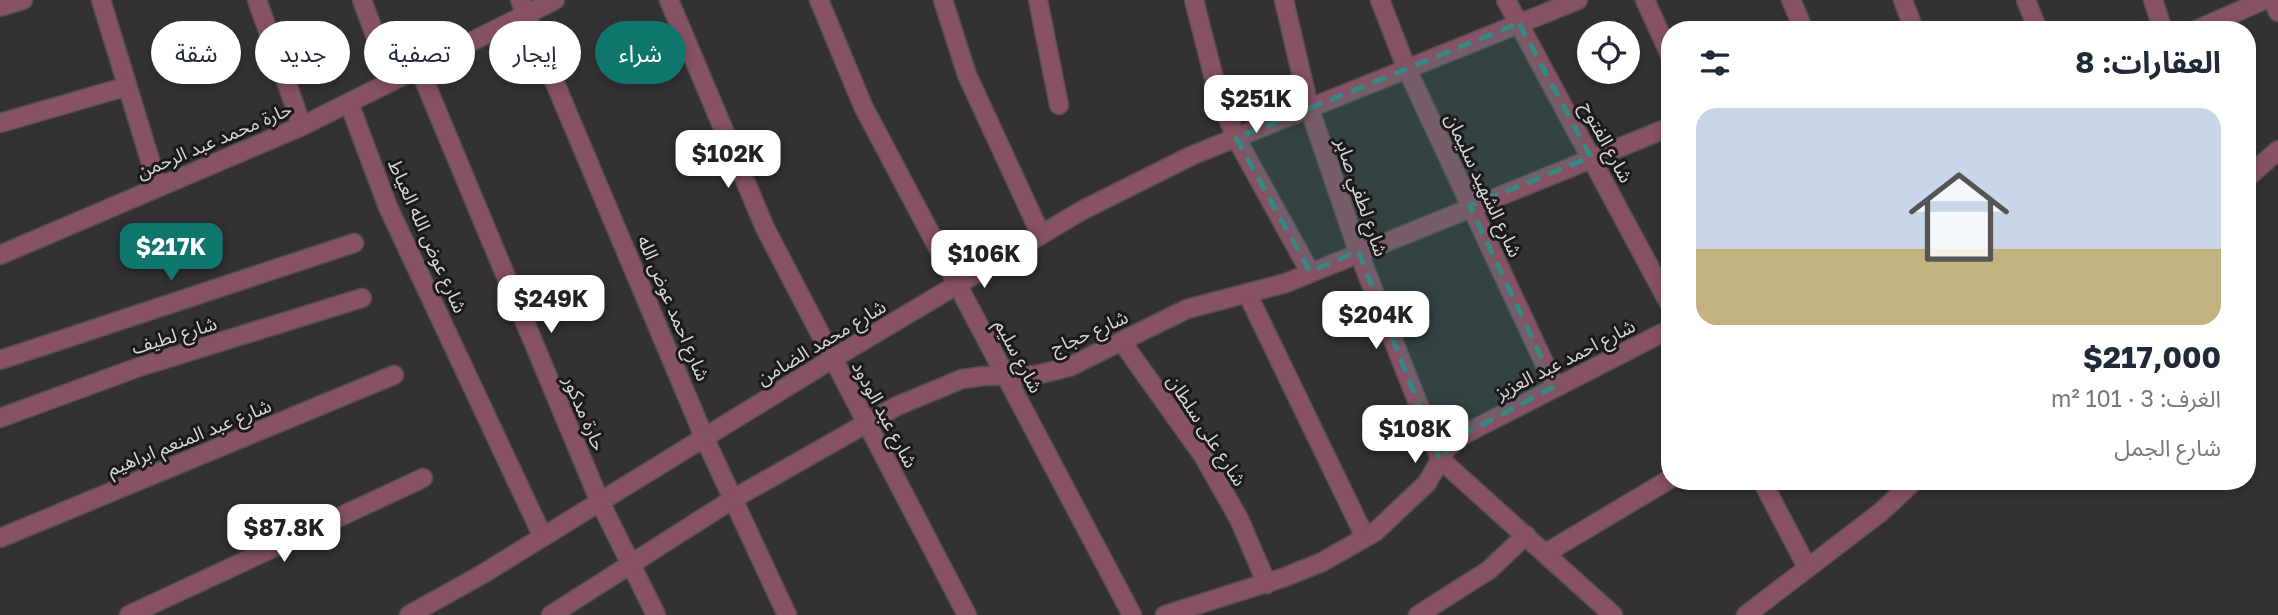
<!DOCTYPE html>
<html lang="ar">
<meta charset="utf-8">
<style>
:root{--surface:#fff;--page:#f2f2f3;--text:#1f2937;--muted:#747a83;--accent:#0f766e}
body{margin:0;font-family:"Golos Text","Noto Sans Arabic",sans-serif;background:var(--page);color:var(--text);direction:rtl;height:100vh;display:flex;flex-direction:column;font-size:26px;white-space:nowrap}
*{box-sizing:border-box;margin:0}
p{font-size:23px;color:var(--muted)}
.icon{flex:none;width:38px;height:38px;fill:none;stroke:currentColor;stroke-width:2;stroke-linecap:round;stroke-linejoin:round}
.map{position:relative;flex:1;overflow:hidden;direction:ltr}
.sheet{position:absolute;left:1661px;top:21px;width:595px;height:469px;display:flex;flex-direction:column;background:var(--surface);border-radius:28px;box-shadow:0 4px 10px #0003;direction:rtl}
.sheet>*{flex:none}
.hud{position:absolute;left:21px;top:21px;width:665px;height:63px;direction:rtl;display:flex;gap:14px}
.tools{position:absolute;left:1577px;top:21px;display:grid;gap:14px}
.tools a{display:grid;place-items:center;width:63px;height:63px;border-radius:50%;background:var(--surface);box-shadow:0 4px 10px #0003;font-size:35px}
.price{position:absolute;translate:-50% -60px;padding:0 16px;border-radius:14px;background:#fff;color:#222;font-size:23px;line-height:46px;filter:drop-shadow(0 2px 4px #0008)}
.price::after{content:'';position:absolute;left:50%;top:42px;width:21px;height:16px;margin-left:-10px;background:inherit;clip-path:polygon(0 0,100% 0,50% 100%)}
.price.current{background:var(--accent);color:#fff}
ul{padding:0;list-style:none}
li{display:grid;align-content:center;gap:14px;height:371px;padding:0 35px}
li span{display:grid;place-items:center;height:217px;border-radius:21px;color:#555}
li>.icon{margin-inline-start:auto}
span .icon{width:126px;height:126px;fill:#fffc;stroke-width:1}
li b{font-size:30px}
h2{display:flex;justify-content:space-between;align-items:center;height:84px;padding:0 35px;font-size:30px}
.pill{padding:0 24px;border-radius:32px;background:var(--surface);box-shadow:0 4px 10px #0003;font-size:24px;line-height:63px}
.pill.current{background:var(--accent);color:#fff}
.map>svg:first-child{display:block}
</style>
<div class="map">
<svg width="2278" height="615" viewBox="0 0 2278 615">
<rect width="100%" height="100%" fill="#343134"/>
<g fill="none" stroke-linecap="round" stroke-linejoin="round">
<!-- street casing -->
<g stroke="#514e51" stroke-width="21">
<g id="street">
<polyline points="101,0 158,186"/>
<polyline points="257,0 302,126"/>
<polyline points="362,0 392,81"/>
<polyline points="520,0 705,439 787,615"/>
<polyline points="669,0 765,228 967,615"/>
<polyline points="819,0 863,106 1132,615"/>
<polyline points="943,0 967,75 1041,235"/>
<polyline points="1038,0 1059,105"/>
<polyline points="1194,0 1218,94 1236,138 1310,272"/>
<polyline points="1284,0 1309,107 1358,251 1440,459 1613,615"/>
<polyline points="1380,0 1406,67 1555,386"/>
<polyline points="1506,0 1670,305"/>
<polyline points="1645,0 1670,55"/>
<polyline points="1791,0 1804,30"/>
<polyline points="1903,0 1914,30"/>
<polyline points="2026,0 2038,30"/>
<polyline points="2153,0 2163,30"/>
<polyline points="2273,0 2278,12"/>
<polyline points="0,7 23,0"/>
<polyline points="2196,30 2264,0"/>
<polyline points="419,68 600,502 656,615"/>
<polyline points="349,103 388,207 543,537"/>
<polyline points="0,123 125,87"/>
<polyline points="2247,178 2278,150"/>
<polyline points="0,255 302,126 555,0"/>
<polyline points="1247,293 1365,537"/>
<polyline points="1122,342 1204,457 1239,519 1267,584"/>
<polyline points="0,360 354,243"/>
<polyline points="0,418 139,367 362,298"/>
<polyline points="1762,481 1807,567"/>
<polyline points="0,538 394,375"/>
<polyline points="1546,553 1670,479"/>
<polyline points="129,615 423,478"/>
<polyline points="409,615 481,575 832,359 1081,211 1193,155 1578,0"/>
<polyline points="551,615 733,499 897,406 962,379 984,376 1036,375 1069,367 1187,309 1286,283 1670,127"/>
<polyline points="1165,615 1285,577 1322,562 1375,532 1427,483 1447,448 1461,436 1670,329"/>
<polyline points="1418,615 1489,570 1526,535"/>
<polyline points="1746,615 1881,512 1914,481"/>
</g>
</g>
<!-- street -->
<use href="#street" stroke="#875263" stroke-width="18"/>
</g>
<!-- marked area -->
<path fill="#378983" fill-opacity="0.2" stroke="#378983" stroke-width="5" stroke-dasharray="14 9" stroke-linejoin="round" d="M1519,23l72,134 -121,49 85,180 -94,50 -21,23 -82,-208 -48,21 -74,-134z"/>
<g text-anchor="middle" stroke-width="6" stroke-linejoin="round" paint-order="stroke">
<!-- street labels -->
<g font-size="19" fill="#d6d4d6" stroke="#1b191a">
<text transform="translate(214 140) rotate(-23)" y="7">حارة محمد عبد الرحمن</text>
<text transform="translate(1607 142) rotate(62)" y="7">شارع الفتوح</text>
<text transform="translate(1484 185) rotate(65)" y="7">شارع الشهيد سليمان</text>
<text transform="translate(1362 197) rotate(71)" y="7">شارع لطفي صابر</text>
<text transform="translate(428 236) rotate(66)" y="7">شارع عوض الله العياط</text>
<text transform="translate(674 308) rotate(67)" y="7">شارع احمد عوض الله</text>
<text transform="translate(1089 332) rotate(-24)" y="7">شارع حجاج</text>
<text transform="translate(174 335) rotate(-17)" y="7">شارع لطيف</text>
<text transform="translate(821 342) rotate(-31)" y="7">شارع محمد الضامن</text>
<text transform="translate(1019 356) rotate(62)" y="7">شارع سليم</text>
<text transform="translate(1565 359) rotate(-27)" y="7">شارع احمد عبد العزيز</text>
<text transform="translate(585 413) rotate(67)" y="7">حارة مدكور</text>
<text transform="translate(885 414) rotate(62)" y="7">شارع عبد الودود</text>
<text transform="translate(1207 430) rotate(57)" y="7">شارع على سلطان</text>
<text transform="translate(189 437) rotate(-22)" y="7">شارع عبد المنعم ابراهيم</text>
</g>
</g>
</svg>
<div class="tools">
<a><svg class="icon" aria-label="locate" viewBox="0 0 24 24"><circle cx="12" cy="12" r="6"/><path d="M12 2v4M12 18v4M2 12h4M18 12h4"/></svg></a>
</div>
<b class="price" style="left:1256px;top:135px">$251K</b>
<b class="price" style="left:728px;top:190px">$102K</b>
<b class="price current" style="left:171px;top:283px">$217K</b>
<b class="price" style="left:984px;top:290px">$106K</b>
<b class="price" style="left:551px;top:335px">$249K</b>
<b class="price" style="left:1376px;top:351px">$204K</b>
<b class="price" style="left:1415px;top:465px">$108K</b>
<b class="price" style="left:284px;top:564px">$87.8K</b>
<div class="hud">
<a class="pill current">شراء</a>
<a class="pill">إيجار</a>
<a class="pill">تصفية</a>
<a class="pill">جديد</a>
<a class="pill">شقة</a>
</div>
<section class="sheet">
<h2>العقارات: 8<svg class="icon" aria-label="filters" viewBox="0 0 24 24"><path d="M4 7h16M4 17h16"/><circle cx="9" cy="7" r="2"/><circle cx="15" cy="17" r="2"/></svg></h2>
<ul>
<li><span style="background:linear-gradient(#c9d6e8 65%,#c2b280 0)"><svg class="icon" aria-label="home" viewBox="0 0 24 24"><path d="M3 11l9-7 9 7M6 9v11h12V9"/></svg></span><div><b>$217,000</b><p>الغرف: 3 · 101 m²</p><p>شارع الجمل</p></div></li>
</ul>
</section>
</div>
